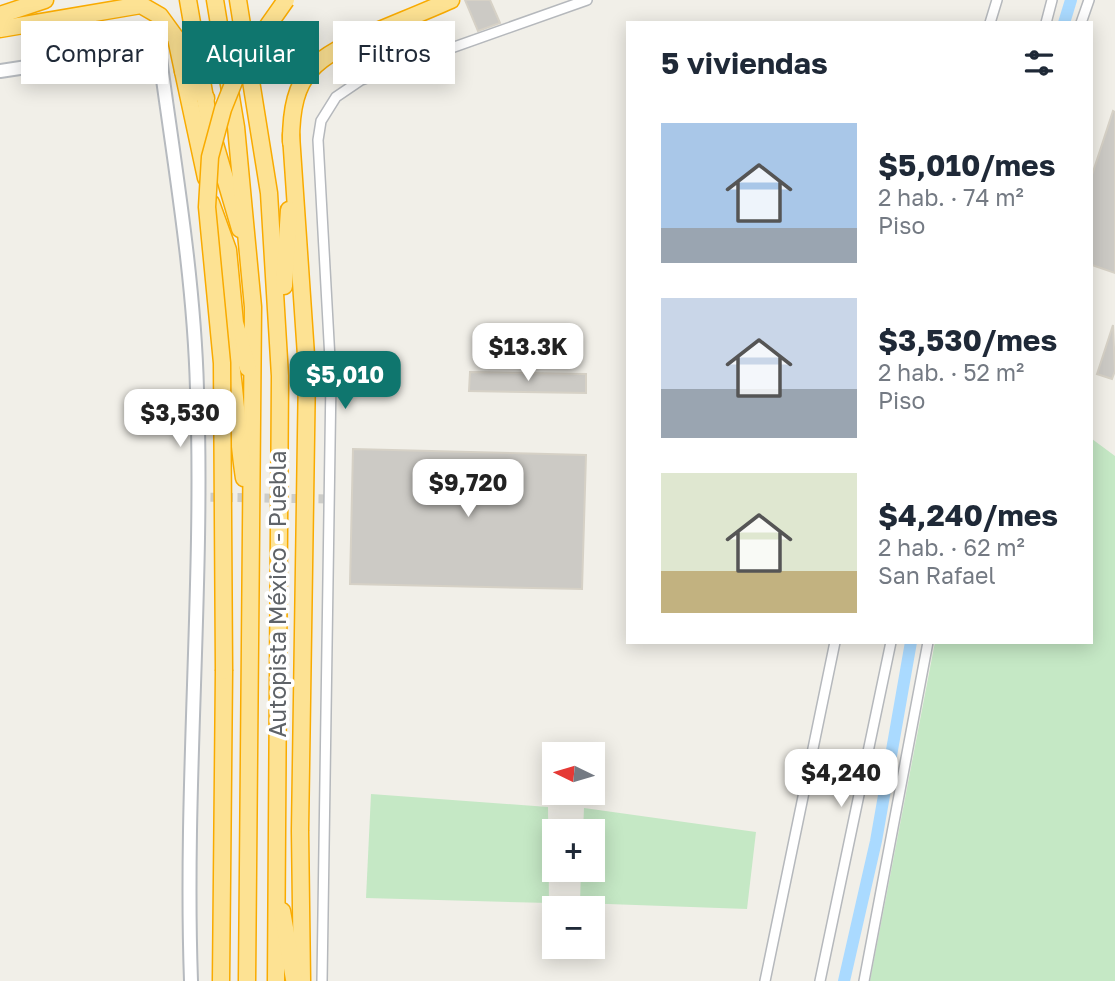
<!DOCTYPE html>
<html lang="es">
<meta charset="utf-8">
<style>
:root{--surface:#fff;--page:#f6f6f7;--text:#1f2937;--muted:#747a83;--accent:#0f766e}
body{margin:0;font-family:"Golos Text",sans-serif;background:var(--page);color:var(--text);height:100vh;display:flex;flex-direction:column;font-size:26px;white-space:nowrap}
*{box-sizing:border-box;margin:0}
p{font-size:23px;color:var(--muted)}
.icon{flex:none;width:38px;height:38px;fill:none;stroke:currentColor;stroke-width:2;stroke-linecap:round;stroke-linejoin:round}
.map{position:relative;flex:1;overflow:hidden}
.panel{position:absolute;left:626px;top:21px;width:467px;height:623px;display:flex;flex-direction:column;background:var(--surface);border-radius:0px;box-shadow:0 4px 18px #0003}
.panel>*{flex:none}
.hud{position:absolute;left:21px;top:21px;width:500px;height:63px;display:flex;gap:14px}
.needle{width:46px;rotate:275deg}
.fabs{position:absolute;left:542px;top:742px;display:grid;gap:14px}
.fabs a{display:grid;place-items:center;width:63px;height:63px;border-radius:0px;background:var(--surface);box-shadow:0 4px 18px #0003;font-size:35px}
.price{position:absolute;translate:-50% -60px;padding:0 16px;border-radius:14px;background:#fff;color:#222;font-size:23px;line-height:46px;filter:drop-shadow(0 2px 4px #0008)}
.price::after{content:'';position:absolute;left:50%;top:42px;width:21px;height:16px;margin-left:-10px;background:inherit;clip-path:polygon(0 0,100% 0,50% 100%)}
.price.active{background:var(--accent);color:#fff}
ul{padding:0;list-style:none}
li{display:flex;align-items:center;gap:21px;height:175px;padding:0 35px}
li span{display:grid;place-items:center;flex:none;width:196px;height:140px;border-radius:0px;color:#555}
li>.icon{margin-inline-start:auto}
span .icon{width:84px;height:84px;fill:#fffc;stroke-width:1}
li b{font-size:30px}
h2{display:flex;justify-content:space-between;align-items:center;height:84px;padding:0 35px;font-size:30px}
.pill{padding:0 24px;border-radius:0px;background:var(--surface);box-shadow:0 4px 18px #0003;font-size:24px;line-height:63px}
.pill.active{background:var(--accent);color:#fff}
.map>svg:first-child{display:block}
</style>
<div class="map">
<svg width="1115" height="981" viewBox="0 0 1115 981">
<rect width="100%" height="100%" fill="#f1efe8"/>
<!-- green -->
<g fill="#c5e8c5">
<polygon points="1092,439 1115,456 1115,981 870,981 935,642 1092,642"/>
<polygon points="371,794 548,807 549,903 366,898"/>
<polygon points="584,808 756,832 747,909 580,903 581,870 593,870 593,831 583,831"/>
</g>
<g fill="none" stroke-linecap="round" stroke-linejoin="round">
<!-- canal -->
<g stroke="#aadaff" stroke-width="12">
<polyline points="1064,23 1071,0"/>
<polyline points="844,981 876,841 911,642"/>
</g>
</g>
<!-- building -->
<g fill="#cccac5" stroke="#d6d1c6" stroke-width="2">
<polygon points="465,0 490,0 500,23 478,31"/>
<polygon points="1113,111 1115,112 1115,273 1092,265 1092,175"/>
<polygon points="1113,325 1115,371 1112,379 1097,374"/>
<polygon points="470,372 586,374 586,393 469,391"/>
<polygon points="353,449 586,455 582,589 350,584"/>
</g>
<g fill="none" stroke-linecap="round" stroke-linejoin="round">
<!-- street-tunnel -->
<polyline stroke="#ccccc8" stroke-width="9" stroke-dasharray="9 4.5" stroke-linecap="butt" points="197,497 329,499"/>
<!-- street casing -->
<g stroke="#b5b8bc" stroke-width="12">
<g id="street">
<polyline points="990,23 997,0"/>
<polyline points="1046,23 1052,0"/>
<polyline points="1081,23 1089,0"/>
<polyline points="322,981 331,378 318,140 321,121 336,97 361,80 587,0"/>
<polyline points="765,981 835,642"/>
<polyline points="820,981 891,642"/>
<polyline points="864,981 928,642"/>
</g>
</g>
<!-- secondary casing -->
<g stroke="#b6babf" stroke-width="16">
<path id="secondary" d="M0,71l92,-14 47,-14 12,5 9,10c15,110 34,220 37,331 7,197 -13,395 -6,592"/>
</g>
<!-- highway casing -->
<g stroke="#f9ab00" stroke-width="19">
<g id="highway">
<polyline points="188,0 210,127 240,229"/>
<polyline points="215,0 236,127 253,307 247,981"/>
<polyline points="238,0 269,193 280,376 276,981"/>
<polyline points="0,15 45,0"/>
<polyline points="0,29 141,5 160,16 176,38 183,71 206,98"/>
<polyline points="183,71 206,178"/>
<polyline points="291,135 307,370 300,831 302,981"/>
<path d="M291,142c0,-71 24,-84 84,-110 26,-11 51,-21 76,-32"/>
<polyline points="211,203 228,250 235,323 248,368"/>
<polyline points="284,286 289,210"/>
<path d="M224,320c11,51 12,105 20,158"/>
<polyline points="282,911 294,979"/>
<polyline points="221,981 224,671"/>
</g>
</g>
<!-- street -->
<use href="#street" stroke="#fff" stroke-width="9"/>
<!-- secondary -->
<use href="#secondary" stroke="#fff" stroke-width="12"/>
<!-- highway -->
<use href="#highway" stroke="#fde293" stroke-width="16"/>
<!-- highway-bridge casing -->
<g stroke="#f9ab00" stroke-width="19" stroke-linecap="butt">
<polyline id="highway-bridge" points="224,671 222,363 207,207 210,157 223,109 241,64 286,0"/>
</g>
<!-- highway-bridge -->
<use href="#highway-bridge" stroke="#fde293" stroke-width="16"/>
</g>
<g text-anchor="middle" stroke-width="7" stroke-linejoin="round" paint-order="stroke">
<!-- street labels -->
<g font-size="23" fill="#5f6368" stroke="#fff">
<text transform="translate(278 594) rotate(-90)" y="8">Autopista México - Puebla</text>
</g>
</g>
</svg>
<div class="fabs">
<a><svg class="needle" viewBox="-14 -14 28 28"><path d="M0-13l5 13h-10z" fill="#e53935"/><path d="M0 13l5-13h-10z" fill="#747a83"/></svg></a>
<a>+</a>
<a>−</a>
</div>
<b class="price" style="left:528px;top:383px">$13.3K</b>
<b class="price active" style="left:345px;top:411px">$5,010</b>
<b class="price" style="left:180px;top:449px">$3,530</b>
<b class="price" style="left:468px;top:519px">$9,720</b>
<b class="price" style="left:841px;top:809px">$4,240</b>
<div class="hud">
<a class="pill">Comprar</a>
<a class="pill active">Alquilar</a>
<a class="pill">Filtros</a>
</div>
<section class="panel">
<h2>5 viviendas<svg class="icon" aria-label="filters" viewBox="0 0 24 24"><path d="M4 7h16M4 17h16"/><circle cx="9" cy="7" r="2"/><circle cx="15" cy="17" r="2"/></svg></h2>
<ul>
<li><span style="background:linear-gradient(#a9c7e8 75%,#9aa5b1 0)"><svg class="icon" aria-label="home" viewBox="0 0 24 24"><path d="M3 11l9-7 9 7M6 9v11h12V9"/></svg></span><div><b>$5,010/mes</b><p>2 hab. · 74 m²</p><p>Piso</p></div></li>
<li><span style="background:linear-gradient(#c9d6e8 65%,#9aa5b1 0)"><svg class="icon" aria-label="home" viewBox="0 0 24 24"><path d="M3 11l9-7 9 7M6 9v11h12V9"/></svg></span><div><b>$3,530/mes</b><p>2 hab. · 52 m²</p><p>Piso</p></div></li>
<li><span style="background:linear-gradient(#dfe7d0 70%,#c2b280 0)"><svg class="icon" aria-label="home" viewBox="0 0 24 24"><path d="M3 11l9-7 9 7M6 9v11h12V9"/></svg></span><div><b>$4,240/mes</b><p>2 hab. · 62 m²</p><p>San Rafael</p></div></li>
</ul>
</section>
</div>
